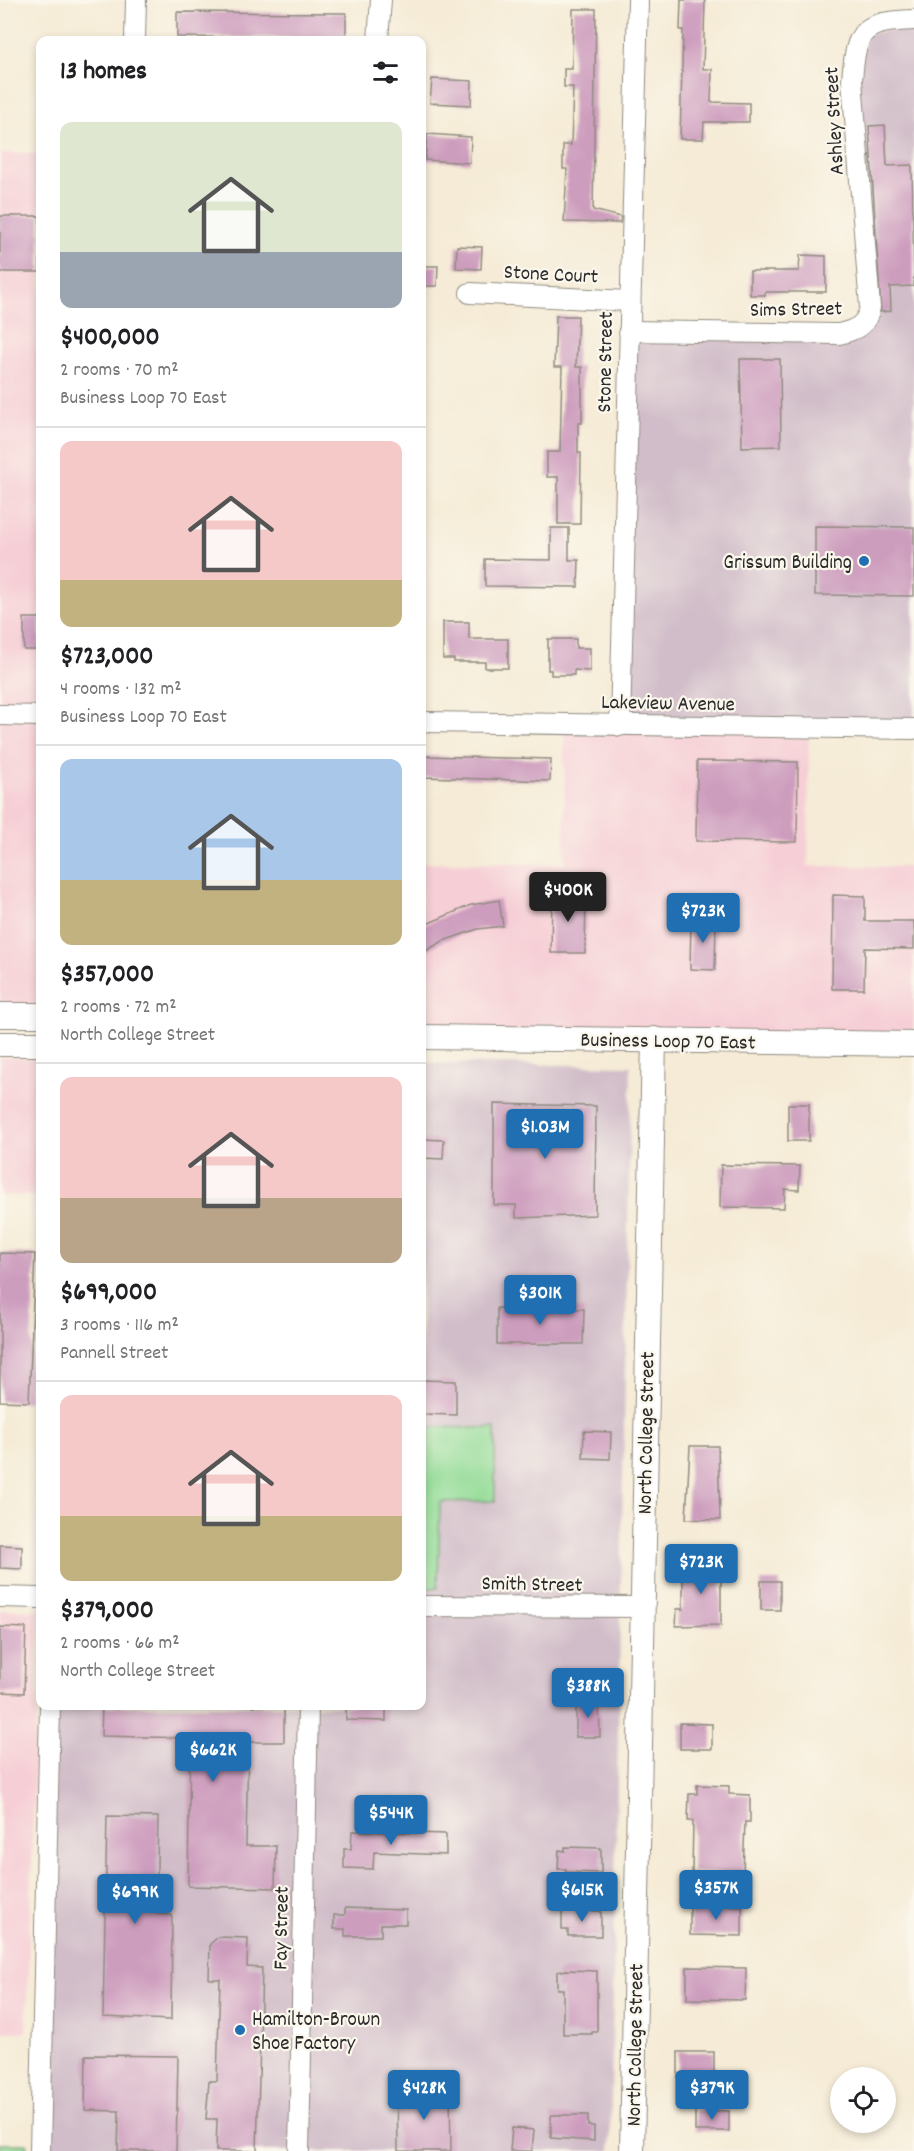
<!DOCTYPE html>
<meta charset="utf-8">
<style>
:root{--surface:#fff;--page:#f2f2f2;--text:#202124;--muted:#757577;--line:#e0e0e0;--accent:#1f6fb2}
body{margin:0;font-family:Dekko,sans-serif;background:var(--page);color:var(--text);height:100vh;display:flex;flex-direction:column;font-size:22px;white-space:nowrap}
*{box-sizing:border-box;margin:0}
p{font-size:20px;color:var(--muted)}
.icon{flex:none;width:33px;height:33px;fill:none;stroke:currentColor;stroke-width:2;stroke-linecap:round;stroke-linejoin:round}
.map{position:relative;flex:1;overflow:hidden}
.side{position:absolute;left:36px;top:36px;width:390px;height:1674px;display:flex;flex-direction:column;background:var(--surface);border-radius:12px;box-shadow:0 3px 9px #0003}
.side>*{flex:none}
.controls{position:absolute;left:830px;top:2067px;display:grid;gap:12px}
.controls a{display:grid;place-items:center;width:66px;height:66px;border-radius:50%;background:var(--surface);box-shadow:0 3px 9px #0003;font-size:30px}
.price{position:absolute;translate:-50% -51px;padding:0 14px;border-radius:6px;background:var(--accent);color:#fff;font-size:20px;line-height:39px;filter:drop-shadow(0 2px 3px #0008)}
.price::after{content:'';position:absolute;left:50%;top:36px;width:18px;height:14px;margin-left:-9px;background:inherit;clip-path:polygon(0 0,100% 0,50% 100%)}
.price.current{background:#222;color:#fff}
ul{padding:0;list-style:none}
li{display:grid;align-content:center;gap:12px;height:318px;padding:0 24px}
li+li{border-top:2px solid var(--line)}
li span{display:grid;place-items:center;height:186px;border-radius:12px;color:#555}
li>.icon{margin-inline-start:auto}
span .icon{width:108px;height:108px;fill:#fffc;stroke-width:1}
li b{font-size:26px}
h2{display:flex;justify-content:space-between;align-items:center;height:72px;padding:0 24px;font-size:26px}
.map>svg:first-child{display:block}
</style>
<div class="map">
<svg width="914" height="2151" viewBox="0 0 914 2151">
<rect width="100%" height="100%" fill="#fbf7ec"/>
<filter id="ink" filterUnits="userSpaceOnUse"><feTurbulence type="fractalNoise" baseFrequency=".0167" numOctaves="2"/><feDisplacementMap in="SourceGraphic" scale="12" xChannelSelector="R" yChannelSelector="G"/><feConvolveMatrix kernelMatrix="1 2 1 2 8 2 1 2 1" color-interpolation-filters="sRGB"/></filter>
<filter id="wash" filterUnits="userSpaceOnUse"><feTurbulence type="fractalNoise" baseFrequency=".008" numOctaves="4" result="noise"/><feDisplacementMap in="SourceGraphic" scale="24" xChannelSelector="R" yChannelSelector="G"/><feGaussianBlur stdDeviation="1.35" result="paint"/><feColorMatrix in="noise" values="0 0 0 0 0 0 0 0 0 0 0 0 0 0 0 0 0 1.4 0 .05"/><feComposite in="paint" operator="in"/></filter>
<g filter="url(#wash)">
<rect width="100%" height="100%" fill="#f5ebd6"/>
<!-- built -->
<g fill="#f6cfd6">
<rect x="0" y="153" width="40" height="872"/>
<polygon points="564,728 809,731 808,866 914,867 914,1040 422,1032 422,863 565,864"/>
<polygon points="0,1057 40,1058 40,1196 0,1195"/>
<polygon points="0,1610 40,1610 26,2032 0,2032"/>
</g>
<!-- industrial -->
<g fill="#d1bdc9">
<polygon points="914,25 914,728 623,724 631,334 867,332 855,80 867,34"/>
<polygon points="422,1063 631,1066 610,2151 41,2151 55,1706 422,1706"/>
</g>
<!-- green -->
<g fill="#92db96" stroke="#5e8360" stroke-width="1.5">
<polygon points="422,1427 495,1428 495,1501 440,1502 438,1588 422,1588"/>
<rect x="0" y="2144" width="27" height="7"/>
</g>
<g id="blocks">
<!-- building -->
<g fill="#cd9dbe">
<polygon points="681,0 705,0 703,69 712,69 711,102 749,103 749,122 704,122 703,139 680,139 683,30 680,30"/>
<polygon points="573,9 596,9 593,210 621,217 620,223 564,222 567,169 563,169 563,145 571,145 573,87 564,87 564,69 572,69"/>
<polygon points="177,12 346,13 346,38 177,37"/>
<polygon points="432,79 472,81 471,105 430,103"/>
<polygon points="885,125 887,166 912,165 914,286 890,287 891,311 881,312 869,126"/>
<polygon points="427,134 471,137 470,163 425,160"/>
<rect x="0" y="216" width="40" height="56"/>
<polygon points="457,246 482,247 481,269 456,268"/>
<polygon points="800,255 826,256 826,292 765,292 765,295 750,295 750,271 799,271"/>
<polygon points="422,266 438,266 437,286 422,286"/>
<polygon points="556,316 578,316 576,367 582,367 582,423 578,423 578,453 581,453 580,524 558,524 558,477 547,477 547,452 560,452 562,367 554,367"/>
<polygon points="740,359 780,359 781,446 742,447"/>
<polygon points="815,526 914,527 914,596 815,595"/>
<polygon points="551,528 569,528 569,560 579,560 578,587 485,586 485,559 551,560"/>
<rect x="24" y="618" width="16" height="32"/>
<polygon points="443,622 469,622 469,639 508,639 508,668 485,668 485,662 454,662 454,659 443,659"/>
<polygon points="548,639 576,639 576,648 590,648 590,671 574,670 574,675 551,675 551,670 548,670"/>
<polygon points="422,756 551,759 550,781 422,777"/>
<polygon points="697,761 798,762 797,842 696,841"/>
<polygon points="552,893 586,894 585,953 551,953"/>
<polygon points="833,895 865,896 865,921 914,921 914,949 865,948 864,989 832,989"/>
<polygon points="499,900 503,926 478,929 443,941 422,953 422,926 471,905"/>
<polygon points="691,919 716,919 715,970 690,969"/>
<polygon points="494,1104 596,1106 595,1215 516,1218 516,1205 494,1205"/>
<rect x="788" y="1104" width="21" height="37"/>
<polygon points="422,1139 444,1140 443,1159 422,1158"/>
<polygon points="721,1165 800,1166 799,1190 785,1189 784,1208 720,1207"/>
<polygon points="0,1253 35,1254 29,1402 0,1401"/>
<polygon points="497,1308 584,1309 583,1344 497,1344"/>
<polygon points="422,1380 456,1381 456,1415 422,1414"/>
<polygon points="584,1431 611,1432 610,1459 583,1458"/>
<polygon points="690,1446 718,1446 720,1520 686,1519"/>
<polygon points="0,1545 22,1546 22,1569 0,1568"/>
<polygon points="683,1563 721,1563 721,1625 676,1626 677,1609 683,1609"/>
<rect x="761" y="1581" width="19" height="29"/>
<polygon points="0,1627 26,1628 24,1693 0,1692"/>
<polygon points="599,1700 600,1737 576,1737 576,1701"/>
<polygon points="102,1706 284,1706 284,1742 248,1742 246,1846 276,1846 275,1888 188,1886 190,1738 101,1736"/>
<polygon points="346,1706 386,1706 386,1721 346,1720"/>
<polygon points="680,1723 712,1724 712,1749 680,1749"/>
<polygon points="697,1785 729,1786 729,1794 750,1795 750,1822 745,1822 743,1874 692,1872 693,1821 688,1821 689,1794 697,1794"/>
<polygon points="107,1816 158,1817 156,1914 172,1915 171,2020 103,2017"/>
<polygon points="352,1831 446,1834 446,1855 374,1852 373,1869 344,1868 344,1849 351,1849"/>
<polygon points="565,1847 601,1848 601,1873 566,1872 566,1869 558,1869 559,1850 565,1851"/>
<polygon points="690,1905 742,1906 742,1936 690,1935"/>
<polygon points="345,1908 406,1910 406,1924 381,1924 381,1936 345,1936 345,1929 334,1929 334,1915 345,1915"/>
<polygon points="562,1911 601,1911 601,1936 568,1936 568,1930 562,1930"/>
<polygon points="218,1937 248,1938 247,1967 262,1968 257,2151 216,2151 217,2119 206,2119 209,2081 217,2081 220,1979 209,1979 210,1944"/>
<polygon points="687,1967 746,1968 745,2000 687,1999"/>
<polygon points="566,1970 597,1971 597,2032 592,2032 592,2034 563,2034 563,1989 557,1989 557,1972"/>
<rect x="678" y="2052" width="36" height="26"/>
<polygon points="86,2055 178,2056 176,2151 118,2151 119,2111 85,2110"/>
<polygon points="434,2088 434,2093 450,2093 451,2151 398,2151 397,2093 415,2093 415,2089"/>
<polygon points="695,2110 729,2111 729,2131 695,2131"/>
<polygon points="551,2115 588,2115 588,2126 594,2126 594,2141 551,2138"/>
<polygon points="512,2128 534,2130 532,2151 510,2151"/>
</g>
</g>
</g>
<g filter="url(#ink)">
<use href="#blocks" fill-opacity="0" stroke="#908b80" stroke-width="1.5"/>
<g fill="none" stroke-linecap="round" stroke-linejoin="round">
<!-- minor casing -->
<g stroke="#908b80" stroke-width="22">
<g id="minor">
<polyline points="135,40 136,0"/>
<polyline points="378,40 381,0"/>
<polyline points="470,293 629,301"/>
<path d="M629,331l210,3c17,-4 28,-9 31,-27l-18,-227c4,-51 10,-58 62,-60"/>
<polyline points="0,715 40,716"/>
<polyline points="422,722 914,729"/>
<polyline points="620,726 638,0"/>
<polyline points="0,1597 40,1598"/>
<polyline points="422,1606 642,1607"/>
<polyline points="40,2151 50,1706"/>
<polyline points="299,2151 308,1706"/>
</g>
</g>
<!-- major casing -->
<g stroke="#908b80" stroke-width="26">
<g id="major">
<polyline points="0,1015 40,1015"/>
<polyline points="422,1037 914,1044"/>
<polyline points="0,1044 40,1044"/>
<polyline points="632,2151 654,1039"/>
</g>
</g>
<!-- minor -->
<use href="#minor" stroke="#fff" stroke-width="20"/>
<!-- major -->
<use href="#major" stroke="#fff" stroke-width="24"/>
</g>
</g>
<!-- markers -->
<g fill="#1f6fb2" stroke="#fbf7ec" stroke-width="2">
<circle cx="864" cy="561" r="6"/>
<circle cx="240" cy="2030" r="6"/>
</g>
<g text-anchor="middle" stroke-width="4.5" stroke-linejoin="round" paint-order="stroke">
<!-- street labels -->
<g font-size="21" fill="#2b2b2b" stroke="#fbf7ec">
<text transform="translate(833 121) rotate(-93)" y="7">Ashley Street</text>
<text transform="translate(551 273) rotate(3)" y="7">Stone Court</text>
<text transform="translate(796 308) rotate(-1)" y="7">Sims Street</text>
<text transform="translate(604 362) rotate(-89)" y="7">Stone Street</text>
<text transform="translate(668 702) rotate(1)" y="7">Lakeview Avenue</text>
<text transform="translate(668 1040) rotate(1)" y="7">Business Loop 70 East</text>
<text transform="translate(645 1433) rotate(-89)" y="7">North College Street</text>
<text transform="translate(532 1583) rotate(1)" y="7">Smith Street</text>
<text transform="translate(280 1928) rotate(-89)" y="7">Fay Street</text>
<text transform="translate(634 2045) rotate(-89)" y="7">North College Street</text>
</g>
<!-- poi labels -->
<g font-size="21" fill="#2b2b2b" stroke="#fbf7ec" text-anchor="end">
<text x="852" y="568">Grissum Building</text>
<text x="252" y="2025" text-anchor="start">Hamilton-Brown<tspan x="252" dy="24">Shoe Factory</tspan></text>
</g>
</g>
</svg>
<div class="controls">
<a><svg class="icon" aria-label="locate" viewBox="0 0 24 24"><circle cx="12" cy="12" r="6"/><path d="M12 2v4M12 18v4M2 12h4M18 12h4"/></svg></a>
</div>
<b class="price current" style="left:568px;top:923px">$400K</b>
<b class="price" style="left:703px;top:944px">$723K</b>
<b class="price" style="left:545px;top:1160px">$1.03M</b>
<b class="price" style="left:540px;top:1326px">$301K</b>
<b class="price" style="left:701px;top:1595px">$723K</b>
<b class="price" style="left:588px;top:1719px">$388K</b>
<b class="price" style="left:213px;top:1783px">$662K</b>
<b class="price" style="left:391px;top:1846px">$544K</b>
<b class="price" style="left:716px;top:1921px">$357K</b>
<b class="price" style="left:582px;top:1923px">$615K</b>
<b class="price" style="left:135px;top:1925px">$699K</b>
<b class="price" style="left:424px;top:2121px">$428K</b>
<b class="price" style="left:712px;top:2121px">$379K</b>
<section class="side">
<h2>13 homes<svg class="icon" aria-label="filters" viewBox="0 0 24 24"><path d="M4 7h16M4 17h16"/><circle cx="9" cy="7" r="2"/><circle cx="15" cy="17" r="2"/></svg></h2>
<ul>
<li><span style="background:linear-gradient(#dfe7d0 70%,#9aa5b1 0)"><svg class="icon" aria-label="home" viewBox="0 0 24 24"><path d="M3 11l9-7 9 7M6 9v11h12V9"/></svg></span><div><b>$400,000</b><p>2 rooms · 70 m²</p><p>Business Loop 70 East</p></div></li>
<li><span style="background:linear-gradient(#f6c9c9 75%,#c2b280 0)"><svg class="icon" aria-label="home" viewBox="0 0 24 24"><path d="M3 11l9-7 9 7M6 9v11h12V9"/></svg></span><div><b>$723,000</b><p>4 rooms · 132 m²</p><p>Business Loop 70 East</p></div></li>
<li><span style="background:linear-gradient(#a9c7e8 65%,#c2b280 0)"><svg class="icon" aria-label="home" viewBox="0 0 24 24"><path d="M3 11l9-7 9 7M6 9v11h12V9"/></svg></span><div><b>$357,000</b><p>2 rooms · 72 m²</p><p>North College Street</p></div></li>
<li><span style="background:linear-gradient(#f6c9c9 65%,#b9a48a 0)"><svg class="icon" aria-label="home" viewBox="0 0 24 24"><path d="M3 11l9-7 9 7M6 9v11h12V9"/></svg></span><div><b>$699,000</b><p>3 rooms · 116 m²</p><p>Pannell Street</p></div></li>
<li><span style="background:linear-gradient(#f6c9c9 65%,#c2b280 0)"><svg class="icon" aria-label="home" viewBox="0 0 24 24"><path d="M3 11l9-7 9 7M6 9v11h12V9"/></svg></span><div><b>$379,000</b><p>2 rooms · 66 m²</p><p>North College Street</p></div></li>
</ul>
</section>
</div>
